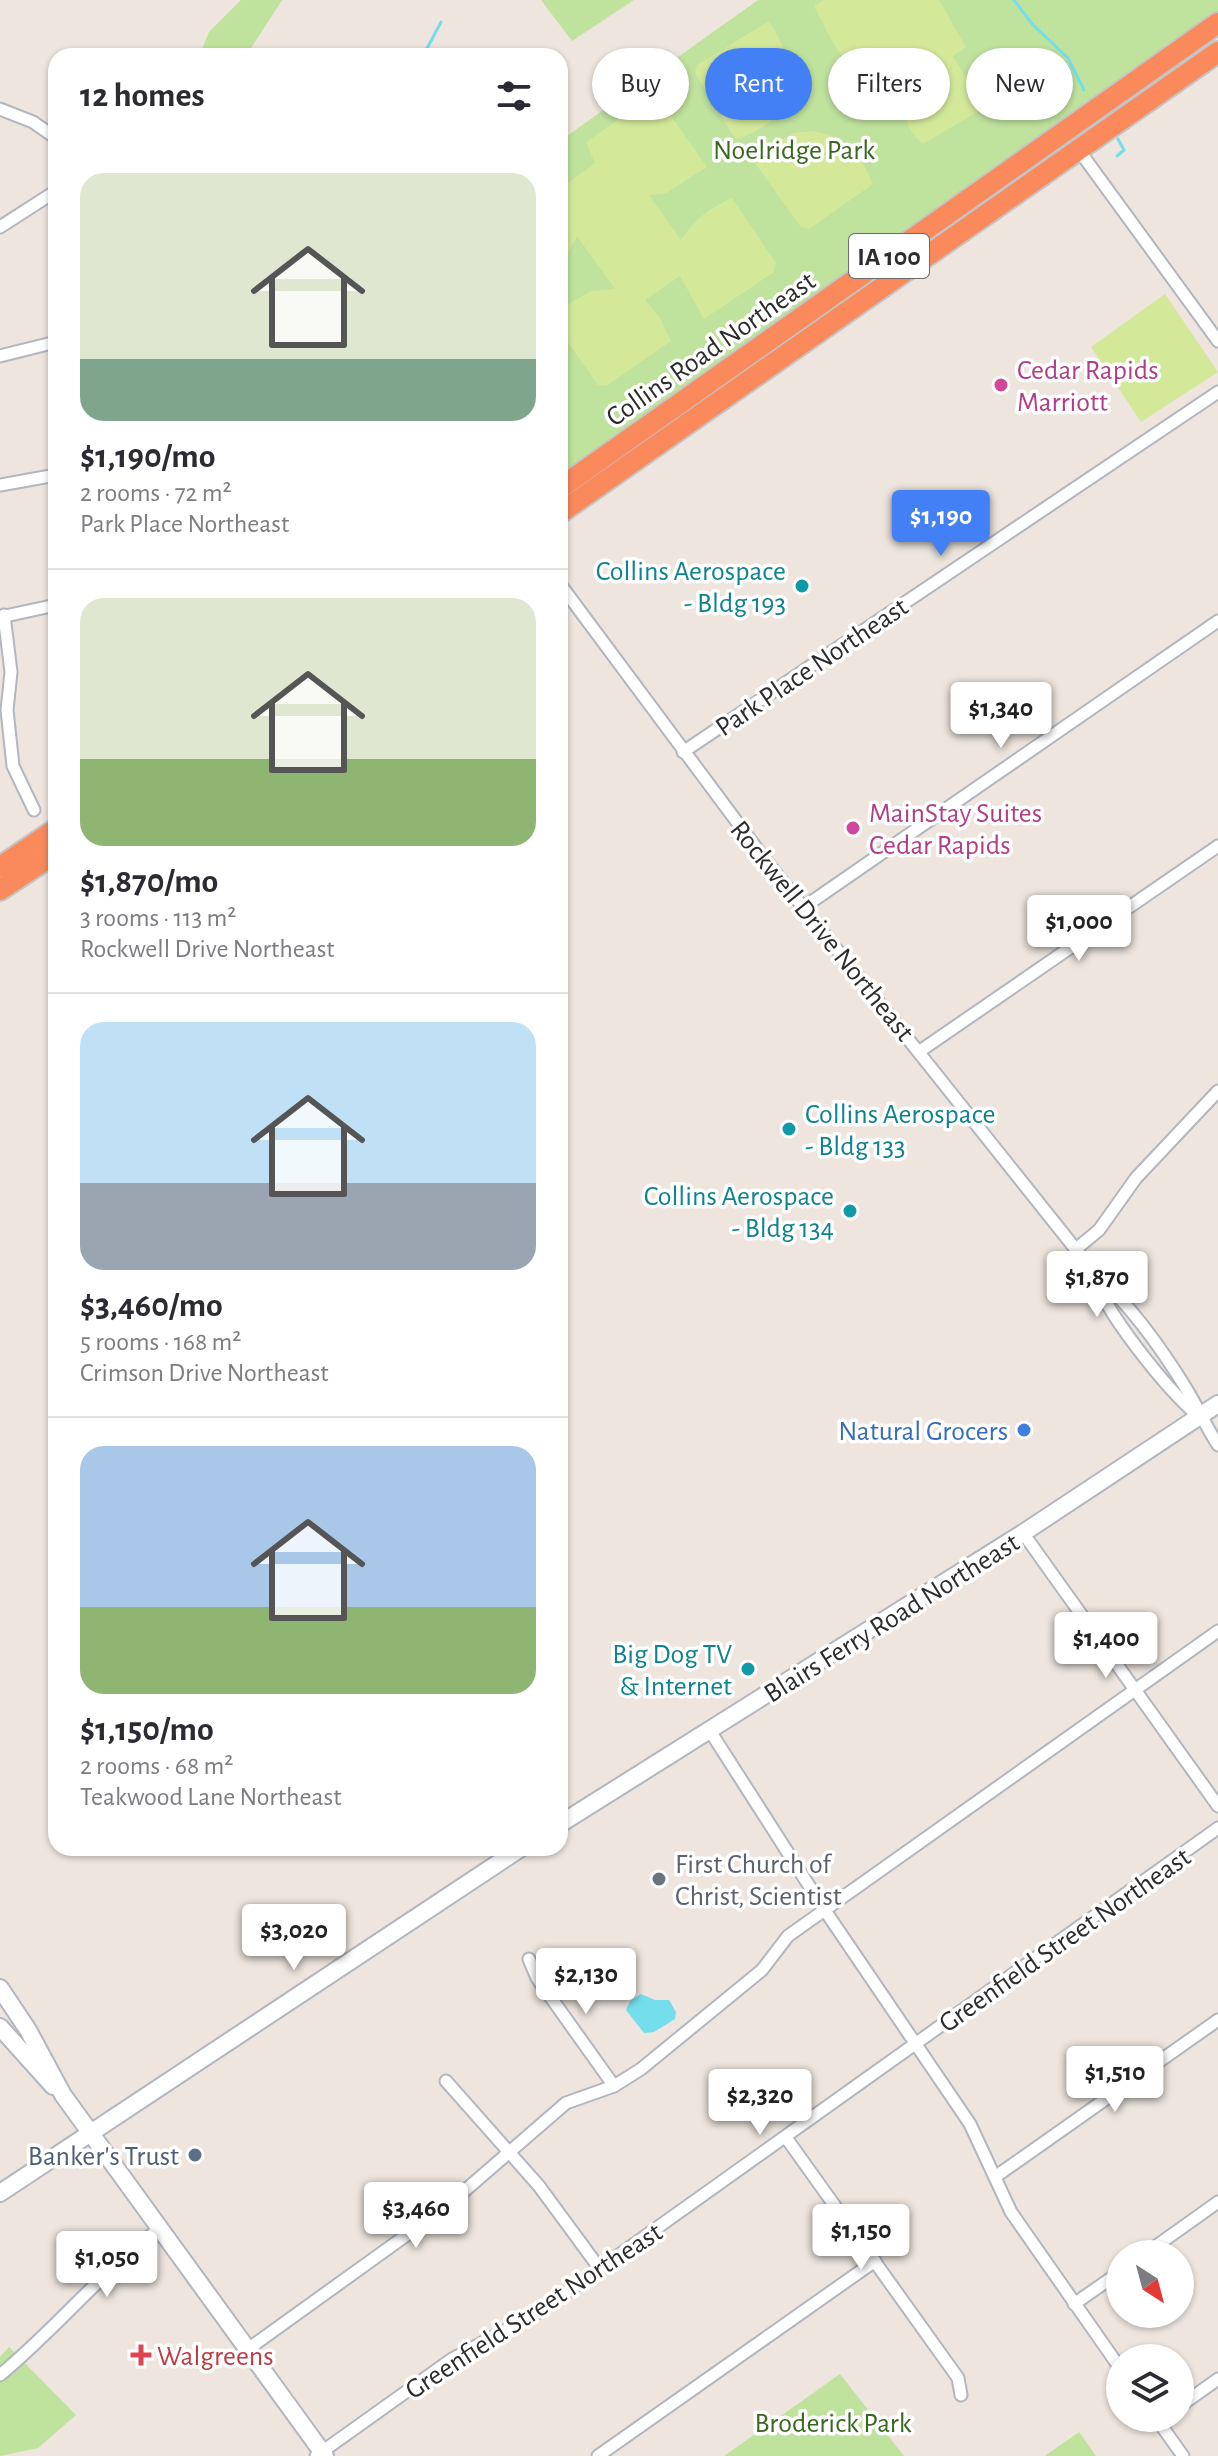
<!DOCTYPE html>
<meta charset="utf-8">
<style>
:root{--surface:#fff;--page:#f7f7f7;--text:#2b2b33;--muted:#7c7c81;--line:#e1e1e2;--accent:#437ff5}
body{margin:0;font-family:"Alegreya Sans",sans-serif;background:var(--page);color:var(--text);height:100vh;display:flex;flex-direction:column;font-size:30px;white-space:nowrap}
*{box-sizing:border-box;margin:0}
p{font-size:26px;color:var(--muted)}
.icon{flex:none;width:44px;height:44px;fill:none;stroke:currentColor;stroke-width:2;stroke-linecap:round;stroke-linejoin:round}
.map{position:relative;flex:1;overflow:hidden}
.sheet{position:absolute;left:48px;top:48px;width:520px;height:1808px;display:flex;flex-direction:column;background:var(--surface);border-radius:24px;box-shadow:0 2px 6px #0004}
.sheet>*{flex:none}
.guide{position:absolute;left:592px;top:48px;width:506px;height:72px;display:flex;gap:16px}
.needle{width:52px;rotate:144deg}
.controls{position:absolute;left:1106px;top:2240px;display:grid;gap:16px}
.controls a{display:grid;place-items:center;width:88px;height:88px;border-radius:50%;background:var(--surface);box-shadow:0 2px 6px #0004;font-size:40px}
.price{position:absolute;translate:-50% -68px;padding:0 18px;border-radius:8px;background:#fff;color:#222;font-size:26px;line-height:52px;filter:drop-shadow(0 2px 4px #0008)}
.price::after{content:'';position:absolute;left:50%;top:48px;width:24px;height:18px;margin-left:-12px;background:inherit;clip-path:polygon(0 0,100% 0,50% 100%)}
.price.on{background:var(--accent);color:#fff}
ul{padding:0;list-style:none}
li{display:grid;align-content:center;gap:16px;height:424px;padding:0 32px}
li+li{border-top:2px solid var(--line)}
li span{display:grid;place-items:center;height:248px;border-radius:24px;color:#555}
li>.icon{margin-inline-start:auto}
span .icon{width:144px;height:144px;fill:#fffc;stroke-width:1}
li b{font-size:34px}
h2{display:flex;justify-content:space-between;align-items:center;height:96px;padding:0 32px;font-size:34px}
.tag{padding:0 28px;border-radius:36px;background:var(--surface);box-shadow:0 2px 6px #0004;font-size:28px;line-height:72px}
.tag.on{background:var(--accent);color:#fff}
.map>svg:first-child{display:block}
</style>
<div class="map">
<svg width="1218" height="2456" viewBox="0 0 1218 2456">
<rect width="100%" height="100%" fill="#ede5de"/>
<!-- green -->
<g fill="#bfe29d">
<polygon points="241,0 282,0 246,56 199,56 209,32"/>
<polygon points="541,0 634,0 572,41"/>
<polygon points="758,0 1218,0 1218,23 560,488 560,141"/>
<polygon points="9,2347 76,2415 38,2448 0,2456 0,2357"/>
<polygon points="840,2374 904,2456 724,2456"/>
<polygon points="1079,2432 1096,2456 1045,2456"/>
</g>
<!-- pitch -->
<g fill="#d3e999">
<path d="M824,0h115l27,47 -13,9 28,46 -2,9 -56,33c-20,-15 -20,-39 -16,-61 -55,8 -72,-36 -93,-77z"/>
<path d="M769,21c34,55 33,94 -33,119l-41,-67 2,-8z"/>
<path d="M651,97l8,2 48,68 -41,26 -17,2 32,45c14,-21 27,-31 51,-42l44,65 -2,9 -70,47 -24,-43 -35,24 15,18 11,23 -65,45 -8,-1 -38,-54v-22l31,-18 24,-2 -38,-53 -17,31v-90l5,8 30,-22 -9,-21z"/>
<path d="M813,131c34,7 47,22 60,53l-64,45 -8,-2 -49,-68 41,-26z"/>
<polygon points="1165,294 1218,372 1141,422 1091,347"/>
</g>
<!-- water -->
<polygon fill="#75deec" points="641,1994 655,2000 669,2000 676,2012 675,2019 654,2032 644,2033 626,2010 630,2001"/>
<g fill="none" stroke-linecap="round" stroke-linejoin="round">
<!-- stream -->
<g stroke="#75deec" stroke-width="3">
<polyline points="1014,0 1033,25 1068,58 1084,90"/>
<polyline points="423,56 441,22"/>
<polyline points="1117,156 1124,150 1118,139"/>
</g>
<!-- street casing -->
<g stroke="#b2b6bf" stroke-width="15">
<g id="street">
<polyline points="0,109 33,122 56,138"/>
<polyline points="1078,149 1218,341"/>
<polyline points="0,227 56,191"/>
<polyline points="0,356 56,342"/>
<polyline points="0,485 56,475"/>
<path d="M560,584l203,273 330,414c36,33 69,78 94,119 11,18 19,37 31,55"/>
<polyline points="4,615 11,672 7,710 13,766 34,810"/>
<polyline points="1,617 56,605"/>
<polyline points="683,752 1218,392"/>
<polyline points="804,907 1218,621"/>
<polyline points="920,1051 1218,846"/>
<polyline points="1076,1249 1099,1230 1136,1178 1218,1091"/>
<path d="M1093,1272c9,38 74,117 104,143"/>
<polyline points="1023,1533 1218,1806"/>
<polyline points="710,1731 824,1909 970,2124 1011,2212 1120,2368"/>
<polyline points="529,1959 537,1978 614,2086"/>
<polyline points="446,2081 539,2186 600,2269"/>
<polyline points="787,2139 958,2378 961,2395"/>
<polyline points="995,2177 1218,2020"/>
<polyline points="1145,2254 1218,2202"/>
<polyline points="1074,2304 1120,2272"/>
<polyline points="248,2349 447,2206 566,2103 614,2086 641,2069 762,1970 788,1936 1218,1631"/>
<path d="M0,2375c56,-46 101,-103 159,-146"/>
<polyline points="1180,2406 1218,2379"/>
<polyline points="1156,2418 1183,2456"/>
<polyline points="316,2456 452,2359 539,2312 1218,1828"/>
<polyline points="598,2456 875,2261"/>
</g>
</g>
<!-- secondary casing -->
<g stroke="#b2b6bf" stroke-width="20">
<g id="secondary">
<polyline points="560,1824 1023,1533 1218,1404"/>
<polyline points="0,1988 28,2030 63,2095 325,2456"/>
<polyline points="0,2027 53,2086"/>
<polyline points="0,2193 521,1848"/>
</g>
</g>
<!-- highway casing -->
<g stroke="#c4c4c4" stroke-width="24">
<g id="highway">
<polyline points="560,488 1218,23"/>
<polyline points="560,513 1218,52"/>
<polyline points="0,867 56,829"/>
<polyline points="0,890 56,853"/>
</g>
</g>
<!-- street -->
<use href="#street" stroke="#fff" stroke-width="11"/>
<!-- secondary -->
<use href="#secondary" stroke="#fff" stroke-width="16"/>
<!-- highway -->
<use href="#highway" stroke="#fa895c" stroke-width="20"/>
</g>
<!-- markers -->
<g fill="#d1479c" stroke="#fff" stroke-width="3">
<circle cx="1001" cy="385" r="8"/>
<circle cx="853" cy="828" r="8"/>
</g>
<g fill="#0f9aa8" stroke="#fff" stroke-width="3">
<circle cx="802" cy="586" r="8"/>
<circle cx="789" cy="1129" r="8"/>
<circle cx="850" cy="1211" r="8"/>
<circle cx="748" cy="1669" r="8"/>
</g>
<circle fill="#3f7fe0" stroke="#fff" stroke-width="3" cx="1024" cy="1430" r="8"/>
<circle fill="#6b7280" stroke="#fff" stroke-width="3" cx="659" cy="1879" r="8"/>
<circle fill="#5c6f8a" stroke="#fff" stroke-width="3" cx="195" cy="2155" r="8"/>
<path fill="#e0444e" stroke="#fff" stroke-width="3" d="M137 2343h8v8h8v8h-8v8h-8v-8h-8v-8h8z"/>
<g text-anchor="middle" stroke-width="7" stroke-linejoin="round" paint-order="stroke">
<!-- shield labels -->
<rect fill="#fff" stroke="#6b6b6b" stroke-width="2" x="849" y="234" width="80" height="44" rx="6"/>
<g font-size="26" font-weight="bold" fill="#2c2c2c">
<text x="889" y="265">IA 100</text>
</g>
<!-- park labels -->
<g font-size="28" fill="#38681d" stroke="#fff">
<text x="794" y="159">Noelridge Park</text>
<text x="833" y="2432">Broderick Park</text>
</g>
<!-- street labels -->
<g font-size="28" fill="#2c2c2c" stroke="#fff">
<text transform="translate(710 348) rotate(-35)" y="10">Collins Road Northeast</text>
<text transform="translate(811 666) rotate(-34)" y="10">Park Place Northeast</text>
<text transform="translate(823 930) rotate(51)" y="10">Rockwell Drive Northeast</text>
<text transform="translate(891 1617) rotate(-32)" y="10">Blairs Ferry Road Northeast</text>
<text transform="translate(1064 1939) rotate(-35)" y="10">Greenfield Street Northeast</text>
<text transform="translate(533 2310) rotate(-33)" y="10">Greenfield Street Northeast</text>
</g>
<!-- hotel labels -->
<g font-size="28" fill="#b23c85" stroke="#fff" text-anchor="start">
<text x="1017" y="379">Cedar Rapids<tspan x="1017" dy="32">Marriott</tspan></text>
<text x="869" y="822">MainStay Suites<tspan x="869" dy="32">Cedar Rapids</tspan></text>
</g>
<!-- culture labels -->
<g font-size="28" fill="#0d838f" stroke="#fff" text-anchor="end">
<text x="786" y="580">Collins Aerospace<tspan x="786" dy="32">- Bldg 193</tspan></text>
<text x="805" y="1123" text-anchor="start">Collins Aerospace<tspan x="805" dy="32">- Bldg 133</tspan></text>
<text x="834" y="1205">Collins Aerospace<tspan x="834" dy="32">- Bldg 134</tspan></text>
<text x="732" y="1663">Big Dog TV<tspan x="732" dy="32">&amp; Internet</tspan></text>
</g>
<!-- shop labels -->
<g font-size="28" fill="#366cbe" stroke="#fff" text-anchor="end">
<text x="1008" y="1440">Natural Grocers</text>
</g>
<!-- worship labels -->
<g font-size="28" fill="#5b616d" stroke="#fff" text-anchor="start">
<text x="675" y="1873">First Church of<tspan x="675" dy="32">Christ, Scientist</tspan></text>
</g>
<!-- service labels -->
<g font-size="28" fill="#4e5e75" stroke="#fff" text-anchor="end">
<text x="179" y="2165">Banker's Trust</text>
</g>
<!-- health labels -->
<g font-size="28" fill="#be3a42" stroke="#fff" text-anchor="start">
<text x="157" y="2365">Walgreens</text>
</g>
</g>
</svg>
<div class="controls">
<a><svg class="needle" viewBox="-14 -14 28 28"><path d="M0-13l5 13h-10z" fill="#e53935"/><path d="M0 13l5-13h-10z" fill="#7c7c81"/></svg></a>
<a><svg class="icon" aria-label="layers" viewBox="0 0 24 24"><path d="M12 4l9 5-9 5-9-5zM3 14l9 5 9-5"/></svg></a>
</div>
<b class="price on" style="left:941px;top:558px">$1,190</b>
<b class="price" style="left:1001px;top:750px">$1,340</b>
<b class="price" style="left:1079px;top:963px">$1,000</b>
<b class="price" style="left:1097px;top:1319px">$1,870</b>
<b class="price" style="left:1106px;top:1680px">$1,400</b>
<b class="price" style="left:294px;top:1972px">$3,020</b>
<b class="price" style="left:586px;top:2016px">$2,130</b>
<b class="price" style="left:1115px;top:2114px">$1,510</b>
<b class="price" style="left:760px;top:2137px">$2,320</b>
<b class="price" style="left:416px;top:2250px">$3,460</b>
<b class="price" style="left:861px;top:2272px">$1,150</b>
<b class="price" style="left:107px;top:2299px">$1,050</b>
<div class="guide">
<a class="tag">Buy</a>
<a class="tag on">Rent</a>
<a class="tag">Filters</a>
<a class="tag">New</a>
</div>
<section class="sheet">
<h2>12 homes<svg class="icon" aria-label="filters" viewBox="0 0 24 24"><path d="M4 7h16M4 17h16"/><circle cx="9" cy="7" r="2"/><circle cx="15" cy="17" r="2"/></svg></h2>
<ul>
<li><span style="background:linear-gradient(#dfe7d0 75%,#7fa58c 0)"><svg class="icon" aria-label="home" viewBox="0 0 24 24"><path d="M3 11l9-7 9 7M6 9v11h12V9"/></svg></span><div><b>$1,190/mo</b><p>2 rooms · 72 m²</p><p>Park Place Northeast</p></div></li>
<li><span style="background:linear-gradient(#dfe7d0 65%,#8fb573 0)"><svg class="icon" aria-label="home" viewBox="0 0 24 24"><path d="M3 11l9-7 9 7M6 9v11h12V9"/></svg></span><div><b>$1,870/mo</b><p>3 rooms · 113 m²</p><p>Rockwell Drive Northeast</p></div></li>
<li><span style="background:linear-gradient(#bfe0f5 65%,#9aa5b1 0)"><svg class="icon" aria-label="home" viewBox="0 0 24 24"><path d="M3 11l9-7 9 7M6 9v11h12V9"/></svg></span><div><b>$3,460/mo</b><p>5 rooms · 168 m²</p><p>Crimson Drive Northeast</p></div></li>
<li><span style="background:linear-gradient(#a9c7e8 65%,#8fb573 0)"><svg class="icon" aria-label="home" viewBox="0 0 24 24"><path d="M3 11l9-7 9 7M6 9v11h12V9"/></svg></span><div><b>$1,150/mo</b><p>2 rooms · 68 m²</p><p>Teakwood Lane Northeast</p></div></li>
</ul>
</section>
</div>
